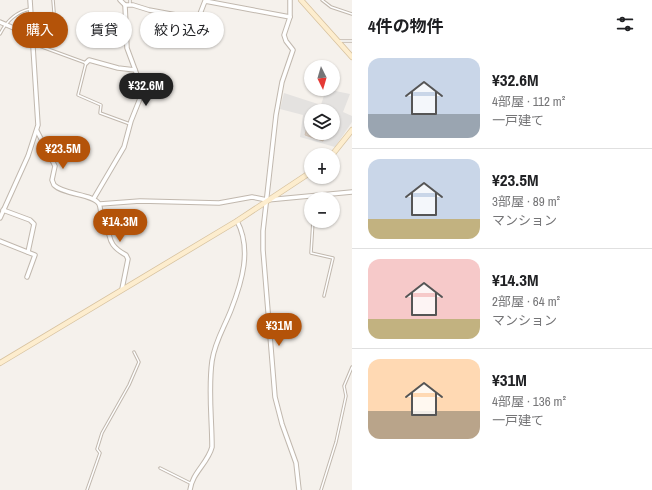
<!DOCTYPE html>
<html lang="ja">
<meta charset="utf-8">
<style>
:root{--surface:#fff;--page:#f6f6f6;--text:#202124;--muted:#757577;--line:#e0e0e0;--accent:#b45309}
body{margin:0;font-family:"Archivo Narrow","Noto Sans JP",sans-serif;background:var(--page);color:var(--text);height:100vh;display:flex;flex-direction:column;font-size:15px;white-space:nowrap}
*{box-sizing:border-box;margin:0}
p{font-size:13px;color:var(--muted)}
.icon{flex:none;width:22px;height:22px;fill:none;stroke:currentColor;stroke-width:2;stroke-linecap:round;stroke-linejoin:round}
.map{position:relative;flex:1;overflow:hidden}
.drawer{display:flex;flex-direction:column;background:var(--surface);width:300px}
.drawer>*{flex:none}
.top-card{position:absolute;left:12px;top:12px;width:280px;height:36px;display:flex;gap:8px}
.needle{width:26px;rotate:175deg}
.tools{position:absolute;left:304px;top:60px;display:grid;gap:8px}
.tools a{display:grid;place-items:center;width:36px;height:36px;border-radius:50%;background:var(--surface);box-shadow:0 1px 3px #0004;font-size:20px}
.price{position:absolute;translate:-50% -34px;padding:0 9px;border-radius:14px;background:var(--accent);color:#fff;font-size:13px;line-height:26px;filter:drop-shadow(0 1px 2px #0008)}
.price::after{content:'';position:absolute;left:50%;top:24px;width:12px;height:9px;margin-left:-6px;background:inherit;clip-path:polygon(0 0,100% 0,50% 100%)}
.price.selected{background:#222;color:#fff}
ul{padding:0;list-style:none}
li{display:flex;align-items:center;gap:12px;height:100px;padding:0 16px}
li+li{border-top:1px solid var(--line)}
li span{display:grid;place-items:center;flex:none;width:112px;height:80px;border-radius:12px;color:#555}
li>.icon{margin-inline-start:auto}
span .icon{width:48px;height:48px;fill:#fffc;stroke-width:1}
li b{font-size:17px}
h2{display:flex;justify-content:space-between;align-items:center;height:48px;padding:0 16px;font-size:17px}
.tag{padding:0 14px;border-radius:18px;background:var(--surface);box-shadow:0 1px 3px #0004;font-size:14px;line-height:36px}
.tag.selected{background:var(--accent);color:#fff}
main{display:flex;flex:1;min-height:0}
.map>svg:first-child{display:block}
</style>
<main>
<div class="map">
<svg width="352" height="490" viewBox="0 0 352 490">
<rect width="100%" height="100%" fill="#f5f1ec"/>
<!-- parking -->
<path fill="#e4e2e0" fill-rule="evenodd" d="M326,89l24,5 -7,18 9,4v6l-17,25 -35,-10 3,-22 -23,-6 4,-16 37,12zM311,111h22v22h-3l-1,3 -4,-2 -2,7 -18,-6 4,-14 2,1z"/>
<!-- building -->
<polygon fill="#dacfc4" stroke="#d2c3b4" points="309,121 311,122 311,133 330,133 329,136 325,134 323,141 305,135"/>
<g fill="none" stroke-linecap="round" stroke-linejoin="round">
<!-- lane casing -->
<g stroke="#c1b8ae" stroke-width="3.5">
<g id="lane">
<polyline points="322,0 331,7 352,14"/>
<polyline points="130,5 130,0"/>
<path d="M0,34c7,-14 16,-22 30,-25"/>
<polyline points="340,41 352,41"/>
<polyline points="34,44 86,63 78,95 101,105 100,113 130,124"/>
<polyline points="44,47 54,12 53,0"/>
<polyline points="313,221 311,253 333,258 324,296"/>
<polyline points="160,468 190,483"/>
<polyline points="87,490 100,453 97,449 102,433 129,385 139,362 134,352"/>
<polyline points="321,490 336,442 346,396 344,386 352,367"/>
</g>
</g>
<!-- street casing -->
<g stroke="#c1b8ae" stroke-width="5.5">
<g id="street">
<polyline points="290,0 290,17 284,35 286,41 293,50 282,82 276,115 263,231 263,250 275,397 282,424 296,463 299,490"/>
<polyline points="125,5 133,5 149,10 198,19 205,1 290,17"/>
<polyline points="0,22 32,36"/>
<polyline points="86,63 89,60 118,68 135,70"/>
<path d="M37,131l18,35 -3,14 2,5c10,10 40,9 45,19 2,4 2,11 2,16 14,13 1,22 25,35l2,4 -6,30"/>
<polyline points="94,198 124,147 131,121 143,91 127,48 125,5 120,0"/>
<polyline points="100,204 140,201 219,203 252,197 267,200 352,192"/>
<polyline points="3,210 30,220 34,224 28,252"/>
<polyline points="0,218 28,156 38,125 30,0"/>
<polyline points="0,241 35,255 27,277"/>
<path d="M190,490c2,-17 18,-27 22,-43 0,-28 -4,-57 0,-86 3,-20 12,-33 19,-51 11,-28 21,-61 6,-89"/>
</g>
</g>
<!-- secondary casing -->
<g stroke="#d7c29f" stroke-width="6">
<g id="secondary">
<polyline points="301,0 352,57"/>
<polyline points="332,155 352,130"/>
<polyline points="0,363 237,221 311,172"/>
</g>
</g>
<!-- lane -->
<use href="#lane" stroke="#fff" stroke-width="1.5"/>
<!-- street -->
<use href="#street" stroke="#fff" stroke-width="3.5"/>
<!-- secondary -->
<use href="#secondary" stroke="#fdedce" stroke-width="4.5"/>
</g>
</svg>
<div class="tools">
<a><svg class="needle" viewBox="-14 -14 28 28"><path d="M0-13l5 13h-10z" fill="#e53935"/><path d="M0 13l5-13h-10z" fill="#757577"/></svg></a>
<a><svg class="icon" aria-label="layers" viewBox="0 0 24 24"><path d="M12 4l9 5-9 5-9-5zM3 14l9 5 9-5"/></svg></a>
<a>+</a>
<a>−</a>
</div>
<b class="price selected" style="left:146px;top:107px">¥32.6M</b>
<b class="price" style="left:63px;top:170px">¥23.5M</b>
<b class="price" style="left:120px;top:243px">¥14.3M</b>
<b class="price" style="left:279px;top:347px">¥31M</b>
<div class="top-card">
<a class="tag selected">購入</a>
<a class="tag">賃貸</a>
<a class="tag">絞り込み</a>
</div>
</div>
<section class="drawer">
<h2>4件の物件<svg class="icon" aria-label="filters" viewBox="0 0 24 24"><path d="M4 7h16M4 17h16"/><circle cx="9" cy="7" r="2"/><circle cx="15" cy="17" r="2"/></svg></h2>
<ul>
<li><span style="background:linear-gradient(#c9d6e8 70%,#9aa5b1 0)"><svg class="icon" aria-label="home" viewBox="0 0 24 24"><path d="M3 11l9-7 9 7M6 9v11h12V9"/></svg></span><div><b>¥32.6M</b><p>4部屋 · 112 m²</p><p>一戸建て</p></div></li>
<li><span style="background:linear-gradient(#c9d6e8 75%,#c2b280 0)"><svg class="icon" aria-label="home" viewBox="0 0 24 24"><path d="M3 11l9-7 9 7M6 9v11h12V9"/></svg></span><div><b>¥23.5M</b><p>3部屋 · 89 m²</p><p>マンション</p></div></li>
<li><span style="background:linear-gradient(#f6c9c9 75%,#c2b280 0)"><svg class="icon" aria-label="home" viewBox="0 0 24 24"><path d="M3 11l9-7 9 7M6 9v11h12V9"/></svg></span><div><b>¥14.3M</b><p>2部屋 · 64 m²</p><p>マンション</p></div></li>
<li><span style="background:linear-gradient(#ffd9b3 65%,#b9a48a 0)"><svg class="icon" aria-label="home" viewBox="0 0 24 24"><path d="M3 11l9-7 9 7M6 9v11h12V9"/></svg></span><div><b>¥31M</b><p>4部屋 · 136 m²</p><p>一戸建て</p></div></li>
</ul>
</section>
</main>
